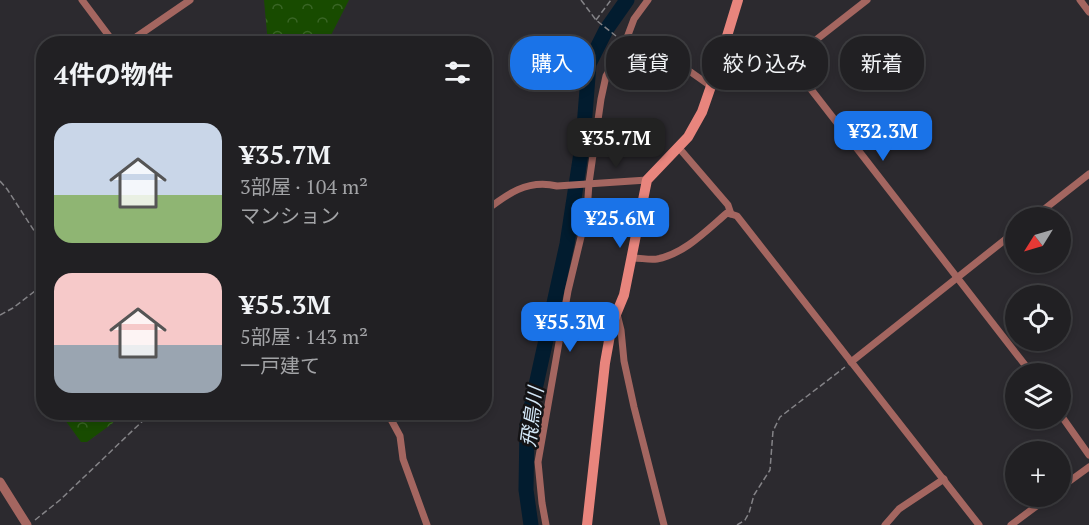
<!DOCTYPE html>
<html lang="ja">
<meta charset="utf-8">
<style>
:root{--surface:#212023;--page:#2d2d30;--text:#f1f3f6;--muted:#a2a3a6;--line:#3e3e41;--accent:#1a73e8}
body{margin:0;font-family:"PT Serif","Noto Sans JP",serif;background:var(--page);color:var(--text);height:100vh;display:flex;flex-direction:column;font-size:22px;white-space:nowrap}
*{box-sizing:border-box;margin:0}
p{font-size:20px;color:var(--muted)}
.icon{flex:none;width:33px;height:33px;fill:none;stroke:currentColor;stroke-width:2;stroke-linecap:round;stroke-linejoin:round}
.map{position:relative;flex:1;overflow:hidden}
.drawer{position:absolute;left:36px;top:36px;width:456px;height:384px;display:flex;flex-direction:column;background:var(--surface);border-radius:24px;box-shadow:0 3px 9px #0003,0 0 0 2px var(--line)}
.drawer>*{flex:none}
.hud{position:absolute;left:510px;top:36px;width:489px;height:54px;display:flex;gap:12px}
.needle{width:39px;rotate:233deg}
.tools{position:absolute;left:1005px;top:207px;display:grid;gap:12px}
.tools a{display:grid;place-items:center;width:66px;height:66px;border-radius:50%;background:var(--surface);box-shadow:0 3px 9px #0003,0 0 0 2px var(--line);font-size:30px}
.price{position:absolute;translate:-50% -51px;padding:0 14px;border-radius:12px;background:var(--accent);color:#fff;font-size:20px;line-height:39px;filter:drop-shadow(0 2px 3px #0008)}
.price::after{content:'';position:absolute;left:50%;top:36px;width:18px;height:14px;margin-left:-9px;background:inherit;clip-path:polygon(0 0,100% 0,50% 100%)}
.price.active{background:#222;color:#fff}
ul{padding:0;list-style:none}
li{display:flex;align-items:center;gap:18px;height:150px;padding:0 18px}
li span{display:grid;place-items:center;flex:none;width:168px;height:120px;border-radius:18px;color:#555}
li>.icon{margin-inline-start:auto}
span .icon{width:72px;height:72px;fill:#fffc;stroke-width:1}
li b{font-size:26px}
h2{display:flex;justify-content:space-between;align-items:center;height:72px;padding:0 18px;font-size:26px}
.tag{padding:0 21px;border-radius:24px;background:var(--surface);box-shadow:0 3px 9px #0003,0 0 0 2px var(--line);font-size:21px;line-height:54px}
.tag.active{background:var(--accent);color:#fff}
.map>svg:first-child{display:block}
</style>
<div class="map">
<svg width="1089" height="525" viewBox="0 0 1089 525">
<defs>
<pattern id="forest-crowns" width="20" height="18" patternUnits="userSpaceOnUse" patternTransform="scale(1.5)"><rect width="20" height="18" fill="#184b00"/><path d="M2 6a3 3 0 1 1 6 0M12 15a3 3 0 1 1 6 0" fill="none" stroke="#396525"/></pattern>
</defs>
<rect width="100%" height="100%" fill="#2c2a2f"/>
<!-- forest -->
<g fill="url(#forest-crowns)">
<polygon points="264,0 349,0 327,43 268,44"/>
<polygon points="60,413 115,413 113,423 87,442 81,442"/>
</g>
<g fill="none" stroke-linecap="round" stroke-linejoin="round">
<!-- river -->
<polyline stroke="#021c2f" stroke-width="15" points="531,525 526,490 527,426 567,244 583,140 589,64 606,30 627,0"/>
<!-- path -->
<g stroke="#848387" stroke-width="1.5" stroke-dasharray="6 3" stroke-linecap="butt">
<polyline points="581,0 596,20 616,36"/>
<polyline points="596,20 611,0"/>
<polyline points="0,181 7,189 44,246"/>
<polyline points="0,315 13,308 44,284"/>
<polyline points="35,520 60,500 152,412"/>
<polyline points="737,525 745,520 749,513 754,495 770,470 773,431 780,417 845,367"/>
</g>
<!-- minor -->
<g stroke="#a46660" stroke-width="7">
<polyline points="82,0 115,44"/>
<polyline points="1080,0 1089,12"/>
<polyline points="622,41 649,50 659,51 675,58 685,68 712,87"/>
<polyline points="126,44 190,0"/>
<polyline points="789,61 1032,374"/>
<polyline points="717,69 789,61 867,0"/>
<polyline points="679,148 728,205 731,214 737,216 979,525"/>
<path d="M484,212c23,-18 43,-33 73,-26l90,-6"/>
<polyline points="1033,218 1089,174"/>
<path d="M633,258c8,0 16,2 24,1 27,-5 49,-28 70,-46l4,1"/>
<polyline points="617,314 621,330 624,361 634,407 664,525"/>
<polyline points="851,362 1016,231"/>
<polyline points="387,412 400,436 403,459 427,525"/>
<polyline points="1060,414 1089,455"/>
<polyline points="1060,488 1089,467"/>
<polyline points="546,525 542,503 538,462 568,291 587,212 589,183 601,99 606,76 625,43 634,19 648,0"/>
<polyline points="885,525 899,509 944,479"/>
<polyline points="1011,525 1050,496"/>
</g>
<!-- tertiary -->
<polyline stroke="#a46660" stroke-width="9" points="0,482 27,525"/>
<!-- secondary -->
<polyline stroke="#e8857d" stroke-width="10" points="587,525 605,363 612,324 624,295 647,180 688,137 702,112 717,69 738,0"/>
</g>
<g text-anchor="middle" stroke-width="5" stroke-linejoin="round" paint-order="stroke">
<!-- water labels -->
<g font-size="20" font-style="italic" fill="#d3e7f7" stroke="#141315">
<text transform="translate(532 417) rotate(-82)" y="7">飛鳥川</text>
</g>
</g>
</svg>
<div class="tools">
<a><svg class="needle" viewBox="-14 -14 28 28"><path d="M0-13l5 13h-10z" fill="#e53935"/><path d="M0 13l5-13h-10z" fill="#a2a3a6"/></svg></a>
<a><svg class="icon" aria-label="locate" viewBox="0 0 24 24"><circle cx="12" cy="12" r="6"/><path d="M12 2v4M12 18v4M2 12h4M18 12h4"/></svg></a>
<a><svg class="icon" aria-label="layers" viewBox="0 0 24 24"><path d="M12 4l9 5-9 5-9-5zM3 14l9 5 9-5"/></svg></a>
<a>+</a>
</div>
<b class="price" style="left:883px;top:162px">¥32.3M</b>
<b class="price active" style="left:616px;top:169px">¥35.7M</b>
<b class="price" style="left:620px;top:249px">¥25.6M</b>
<b class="price" style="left:570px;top:353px">¥55.3M</b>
<div class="hud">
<a class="tag active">購入</a>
<a class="tag">賃貸</a>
<a class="tag">絞り込み</a>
<a class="tag">新着</a>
</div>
<section class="drawer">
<h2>4件の物件<svg class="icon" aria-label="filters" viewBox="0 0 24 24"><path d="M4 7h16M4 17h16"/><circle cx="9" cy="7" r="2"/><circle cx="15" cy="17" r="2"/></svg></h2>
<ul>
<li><span style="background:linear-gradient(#c9d6e8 60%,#8fb573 0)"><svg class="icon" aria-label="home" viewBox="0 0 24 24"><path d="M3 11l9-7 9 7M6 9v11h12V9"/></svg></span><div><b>¥35.7M</b><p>3部屋 · 104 m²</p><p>マンション</p></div></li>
<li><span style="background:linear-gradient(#f6c9c9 60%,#9aa5b1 0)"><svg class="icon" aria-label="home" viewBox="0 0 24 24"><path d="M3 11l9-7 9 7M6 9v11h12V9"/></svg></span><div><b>¥55.3M</b><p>5部屋 · 143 m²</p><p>一戸建て</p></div></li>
</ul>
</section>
</div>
